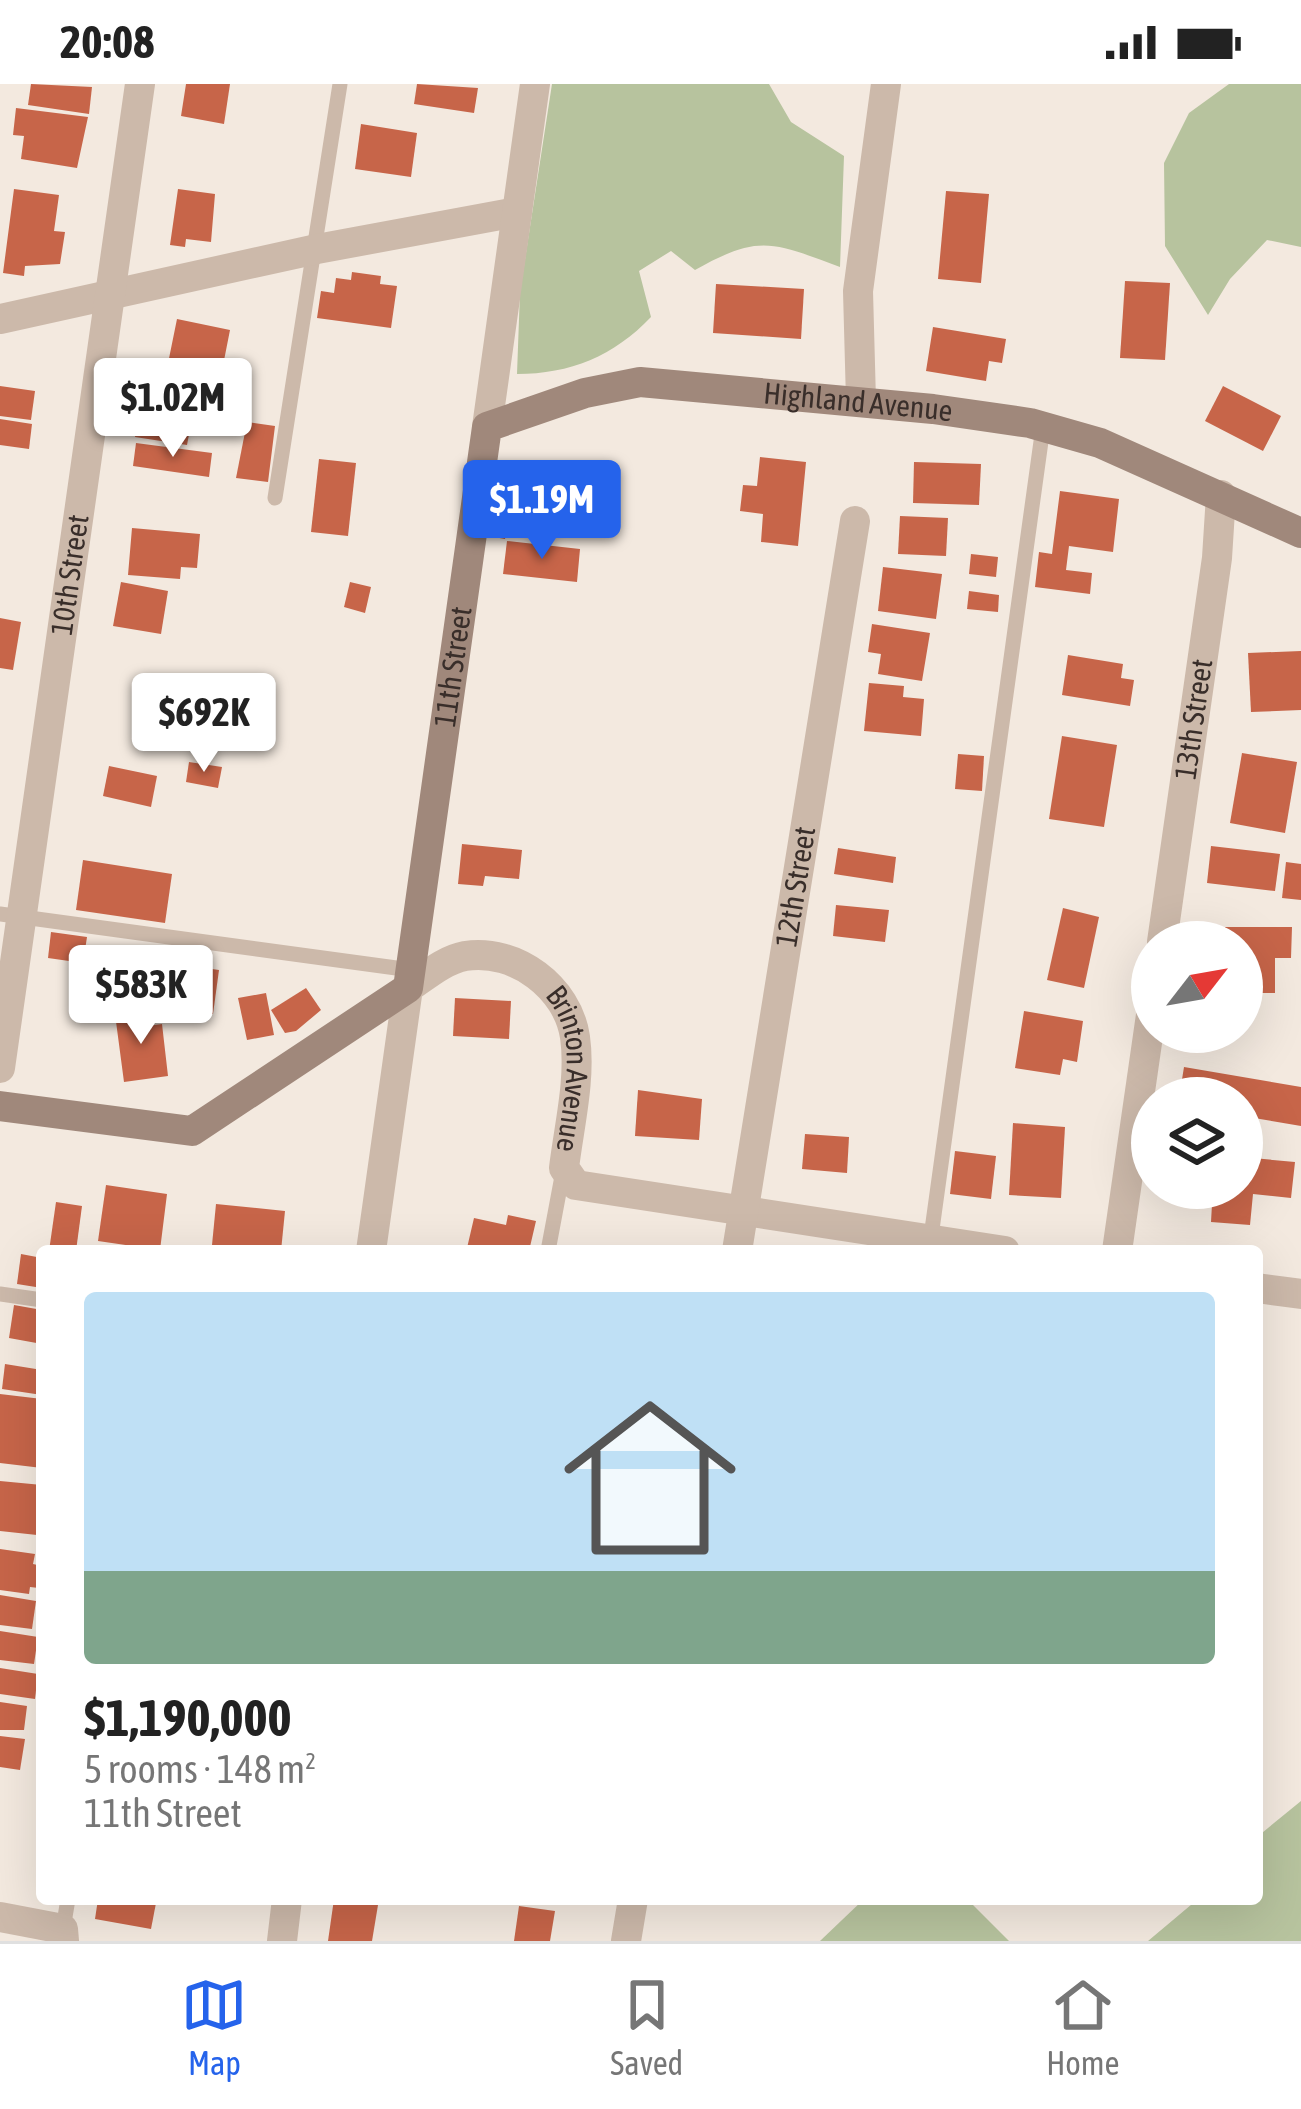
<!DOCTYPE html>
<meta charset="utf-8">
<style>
:root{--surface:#fff;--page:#f6f6f6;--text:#222;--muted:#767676;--line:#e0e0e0;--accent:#2563eb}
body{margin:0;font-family:"Asap Condensed",sans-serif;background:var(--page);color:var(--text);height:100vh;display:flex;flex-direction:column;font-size:45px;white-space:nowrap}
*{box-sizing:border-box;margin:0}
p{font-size:39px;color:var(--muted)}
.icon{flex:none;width:66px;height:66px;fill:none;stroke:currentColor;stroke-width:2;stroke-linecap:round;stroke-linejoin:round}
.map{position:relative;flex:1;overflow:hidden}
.drawer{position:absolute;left:36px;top:1161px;width:1227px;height:660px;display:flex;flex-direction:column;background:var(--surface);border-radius:12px;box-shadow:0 12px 48px #0002}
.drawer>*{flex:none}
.needle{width:78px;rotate:59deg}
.controls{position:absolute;left:1131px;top:837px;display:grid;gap:24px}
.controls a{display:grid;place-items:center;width:132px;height:132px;border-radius:50%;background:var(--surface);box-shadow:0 12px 48px #0002;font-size:60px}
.price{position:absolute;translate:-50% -102px;padding:0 27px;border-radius:12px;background:#fff;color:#222;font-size:39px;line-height:78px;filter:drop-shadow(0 3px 6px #0008)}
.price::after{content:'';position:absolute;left:50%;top:72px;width:36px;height:27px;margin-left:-18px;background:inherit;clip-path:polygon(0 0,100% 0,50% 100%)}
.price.on{background:var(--accent);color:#fff}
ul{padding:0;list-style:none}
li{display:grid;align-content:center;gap:24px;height:636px;padding:0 48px}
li+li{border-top:3px solid var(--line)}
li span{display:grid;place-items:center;height:372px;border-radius:12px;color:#555}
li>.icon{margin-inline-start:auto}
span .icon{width:216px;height:216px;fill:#fffc;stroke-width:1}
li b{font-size:51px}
.status{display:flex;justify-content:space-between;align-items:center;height:84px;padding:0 60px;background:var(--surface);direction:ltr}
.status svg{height:33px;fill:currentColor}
.tab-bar{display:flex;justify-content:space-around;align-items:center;height:168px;border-top:3px solid var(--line);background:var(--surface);font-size:33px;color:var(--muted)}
.tab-bar a{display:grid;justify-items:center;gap:6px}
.tab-bar .on{color:var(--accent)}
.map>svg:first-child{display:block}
</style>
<div class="status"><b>20:08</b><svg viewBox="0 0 49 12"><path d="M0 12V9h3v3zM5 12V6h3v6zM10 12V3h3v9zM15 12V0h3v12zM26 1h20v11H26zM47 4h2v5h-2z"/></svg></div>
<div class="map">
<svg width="1301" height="1857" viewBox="0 0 1301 1857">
<rect width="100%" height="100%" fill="#f3e9df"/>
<!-- green -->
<g fill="#b7c39e">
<path d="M552,0h217l22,38 53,34 -4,111c-68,-25 -81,-33 -145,3l-24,-19 -32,20 12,46c-37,39 -81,57 -134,57l3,-82z"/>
<polygon points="1229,0 1301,0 1301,163 1267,156 1230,195 1208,231 1165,162 1164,79 1189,29"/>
<polygon points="1301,1717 1301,1857 1148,1857 1198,1815 1257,1815 1257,1753"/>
<polygon points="864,1815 967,1815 1009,1857 820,1857"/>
</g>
<!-- building -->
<g fill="#c76549">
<polygon points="31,0 92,3 89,30 28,21"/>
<polygon points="186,0 230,0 224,40 181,32"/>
<polygon points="417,0 478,4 474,29 414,20"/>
<polygon points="16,24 88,33 77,84 21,75 24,52 13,51"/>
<polygon points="361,40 417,49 411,93 355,85"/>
<polygon points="14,105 59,111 54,147 65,148 60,180 25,182 24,192 3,189"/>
<polygon points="178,105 215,110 211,158 186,155 185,163 170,161"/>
<polygon points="946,107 989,110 981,199 938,195"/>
<polygon points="352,188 381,192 380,200 397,202 391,244 317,234 321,207 334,209 336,194 351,196"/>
<polygon points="1125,197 1170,199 1165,276 1120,274"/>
<polygon points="716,200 804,205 801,255 713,249"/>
<polygon points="177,235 230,246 215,322 181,315 184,303 164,299"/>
<polygon points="933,243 1006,255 1002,279 989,277 986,297 926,287"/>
<polygon points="0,302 35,307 31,336 0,332"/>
<polygon points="1223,302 1281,332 1263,367 1205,337"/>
<polygon points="139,327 192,335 187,361 135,353"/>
<polygon points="0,335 32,340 29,365 0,361"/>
<polygon points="247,338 275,342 268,398 236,394"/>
<polygon points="136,359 212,369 209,393 133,382"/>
<polygon points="760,373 806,378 798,462 761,458 763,430 740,427 743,401 757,402"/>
<polygon points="319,375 356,379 348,452 311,448"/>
<polygon points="914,378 981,380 979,421 913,419"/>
<polygon points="1060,407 1119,415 1113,468 1069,462 1066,486 1092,489 1090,510 1035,503 1039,468 1052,470"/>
<polygon points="487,429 509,432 505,455 483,451"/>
<polygon points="900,432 948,434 946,472 898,470"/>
<polygon points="132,444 200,450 197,484 181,483 180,495 128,491"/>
<polygon points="507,457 580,465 577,498 503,490"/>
<polygon points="971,470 998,473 996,493 969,490"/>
<polygon points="883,483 942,490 936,535 878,527"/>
<polygon points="121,498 168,507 161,550 113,542"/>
<polygon points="350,498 371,503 365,529 344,523"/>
<polygon points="969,507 999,511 998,528 967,525"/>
<polygon points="0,534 21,538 13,586 0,584"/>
<polygon points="872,540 930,549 922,597 878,590 881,570 868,568"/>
<polygon points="1301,567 1301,626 1251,628 1248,569"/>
<polygon points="1068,571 1123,580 1121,594 1134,596 1130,622 1062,611"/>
<polygon points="869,599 904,602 903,613 924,615 921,652 864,647"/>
<polygon points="215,626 225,628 223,645 212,643"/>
<polygon points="1062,652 1117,661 1104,743 1049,735"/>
<polygon points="1242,669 1297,678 1285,749 1230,739"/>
<polygon points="958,670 984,672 982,707 955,705"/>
<polygon points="189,678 222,683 218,704 186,698"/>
<polygon points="109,682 157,692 151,723 103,712"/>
<polygon points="462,760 522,766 519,795 485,792 483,802 458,800"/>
<polygon points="1211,762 1280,770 1275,807 1207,799"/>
<polygon points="838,764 896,773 893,799 834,790"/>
<polygon points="83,776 172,790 165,839 76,826"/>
<polygon points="1286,778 1301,780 1301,816 1282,814"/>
<polygon points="836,821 889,826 885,858 833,852"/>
<polygon points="1063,824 1099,833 1084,904 1047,896"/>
<polygon points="1225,843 1292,843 1291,874 1275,874 1275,909 1242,909 1242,858 1225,858"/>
<polygon points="51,848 87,853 83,879 48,874"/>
<polygon points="177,880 219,886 213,930 171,923"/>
<polygon points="306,904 321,926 296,947 285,949 271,926"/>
<polygon points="266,909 274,951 247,956 238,914"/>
<polygon points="455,914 511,917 509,955 453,952"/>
<polygon points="145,926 147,942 162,940 168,992 124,998 115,930"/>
<polygon points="1024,927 1083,937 1077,978 1063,975 1060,991 1015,984"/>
<polygon points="1184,983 1301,1003 1301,1042 1242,1032 1242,1014 1179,1014"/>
<polygon points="638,1006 702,1015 699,1056 635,1052"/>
<polygon points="1013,1039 1065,1043 1061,1114 1009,1111"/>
<polygon points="805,1050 849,1053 847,1089 802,1085"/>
<polygon points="955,1067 996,1072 991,1115 950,1110"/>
<polygon points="1242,1073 1295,1078 1291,1114 1253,1110 1250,1141 1211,1138 1212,1120 1195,1119 1196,1104 1242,1104"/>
<polygon points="106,1101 167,1110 160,1166 98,1157"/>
<polygon points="56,1118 82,1122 76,1167 49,1167"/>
<polygon points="216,1120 285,1127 281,1167 212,1161"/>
<polygon points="508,1131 536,1137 529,1167 467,1164 474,1134 506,1141"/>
<polygon points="21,1170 42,1174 42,1204 17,1200"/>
<polygon points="14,1221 42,1226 42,1260 9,1254"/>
<polygon points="5,1280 42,1286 42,1311 2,1305"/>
<polygon points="0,1310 42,1315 42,1384 0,1379"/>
<polygon points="0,1397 42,1401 37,1451 0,1447"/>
<polygon points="0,1465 35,1470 33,1480 42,1482 39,1504 30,1503 29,1510 0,1506"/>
<polygon points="0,1511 36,1517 32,1545 0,1541"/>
<polygon points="0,1547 38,1553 34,1580 0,1576"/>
<polygon points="0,1584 38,1590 35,1615 0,1610"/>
<polygon points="0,1618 27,1622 24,1646 0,1646"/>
<polygon points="0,1652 25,1655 20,1686 0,1683"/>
<polygon points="98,1815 156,1819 151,1845 95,1835"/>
<polygon points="334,1815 379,1815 372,1857 328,1857"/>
<polygon points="519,1822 555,1827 550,1857 514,1857"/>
</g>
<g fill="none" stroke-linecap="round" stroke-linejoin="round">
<!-- lane -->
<g stroke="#ccb9aa" stroke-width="15">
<polyline points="275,414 340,0"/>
<polyline points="0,830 411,886"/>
<polyline points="930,1160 1043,343"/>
<polyline points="548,1167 563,1087"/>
<polyline points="0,1210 42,1216"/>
<polyline points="63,1845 68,1815"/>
</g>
<!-- street -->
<g stroke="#ccb9aa" stroke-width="30">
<polyline points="0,235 317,165 517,128"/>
<polyline points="861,317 858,207 886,0"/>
<polyline points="487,343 535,0"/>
<path id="s1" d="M1162,858l55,-384 4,-63"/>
<path id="s2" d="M0,984l140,-984"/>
<path id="s3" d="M371,1167l37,-263c18,-12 36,-28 57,-32 51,-8 103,32 110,81 6,42 -6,89 -11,131l12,17 429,66"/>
<path id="s4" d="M737,1167l118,-730"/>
<polyline points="1117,1167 1152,924"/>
<polyline points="1257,1204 1301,1210"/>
<polyline points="0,1833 63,1845 64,1857"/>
<polyline points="282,1857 287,1815"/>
<polyline points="626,1857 633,1815"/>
</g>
<!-- secondary -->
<path stroke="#a0887b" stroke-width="30" id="s5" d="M0,1022l192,25 216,-143 79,-561 98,-34 55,-11 293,27 97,14 70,20 201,90"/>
</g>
<g text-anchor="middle" stroke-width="10" stroke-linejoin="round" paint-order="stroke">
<!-- street labels -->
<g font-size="30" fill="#392e2a" stroke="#faf3eb">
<text dy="10" stroke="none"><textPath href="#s5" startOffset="1398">Highland Avenue</textPath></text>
<text dy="10" stroke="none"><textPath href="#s2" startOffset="498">10th Street</textPath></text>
<text dy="10" stroke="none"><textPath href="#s5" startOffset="777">11th Street</textPath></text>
<text dy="10" stroke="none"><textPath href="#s1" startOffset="225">13th Street</textPath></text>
<text dy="10" stroke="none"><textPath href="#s4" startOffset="369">12th Street</textPath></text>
<text dy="10" stroke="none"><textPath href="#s3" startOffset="513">Brinton Avenue</textPath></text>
</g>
</g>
</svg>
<div class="controls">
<a><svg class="needle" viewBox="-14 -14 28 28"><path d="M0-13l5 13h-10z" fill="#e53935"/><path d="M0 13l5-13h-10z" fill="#767676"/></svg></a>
<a><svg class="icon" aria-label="layers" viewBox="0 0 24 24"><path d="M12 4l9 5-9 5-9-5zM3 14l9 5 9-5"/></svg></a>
</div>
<b class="price" style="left:173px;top:376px">$1.02M</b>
<b class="price on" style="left:542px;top:478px">$1.19M</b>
<b class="price" style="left:204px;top:691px">$692K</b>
<b class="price" style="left:141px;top:963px">$583K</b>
<section class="drawer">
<ul>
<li><span style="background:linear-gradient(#bfe0f5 75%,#7fa58c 0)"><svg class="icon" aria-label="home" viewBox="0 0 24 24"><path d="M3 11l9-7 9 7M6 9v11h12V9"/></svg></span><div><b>$1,190,000</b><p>5 rooms · 148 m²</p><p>11th Street</p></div></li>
</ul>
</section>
</div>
<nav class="tab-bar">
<a class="on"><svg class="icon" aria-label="map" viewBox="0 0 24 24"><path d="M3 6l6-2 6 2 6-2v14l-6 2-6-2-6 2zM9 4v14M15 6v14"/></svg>Map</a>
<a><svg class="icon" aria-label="saved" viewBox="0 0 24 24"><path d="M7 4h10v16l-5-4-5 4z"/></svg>Saved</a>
<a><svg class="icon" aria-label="home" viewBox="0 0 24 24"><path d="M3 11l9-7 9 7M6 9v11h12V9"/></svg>Home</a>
</nav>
